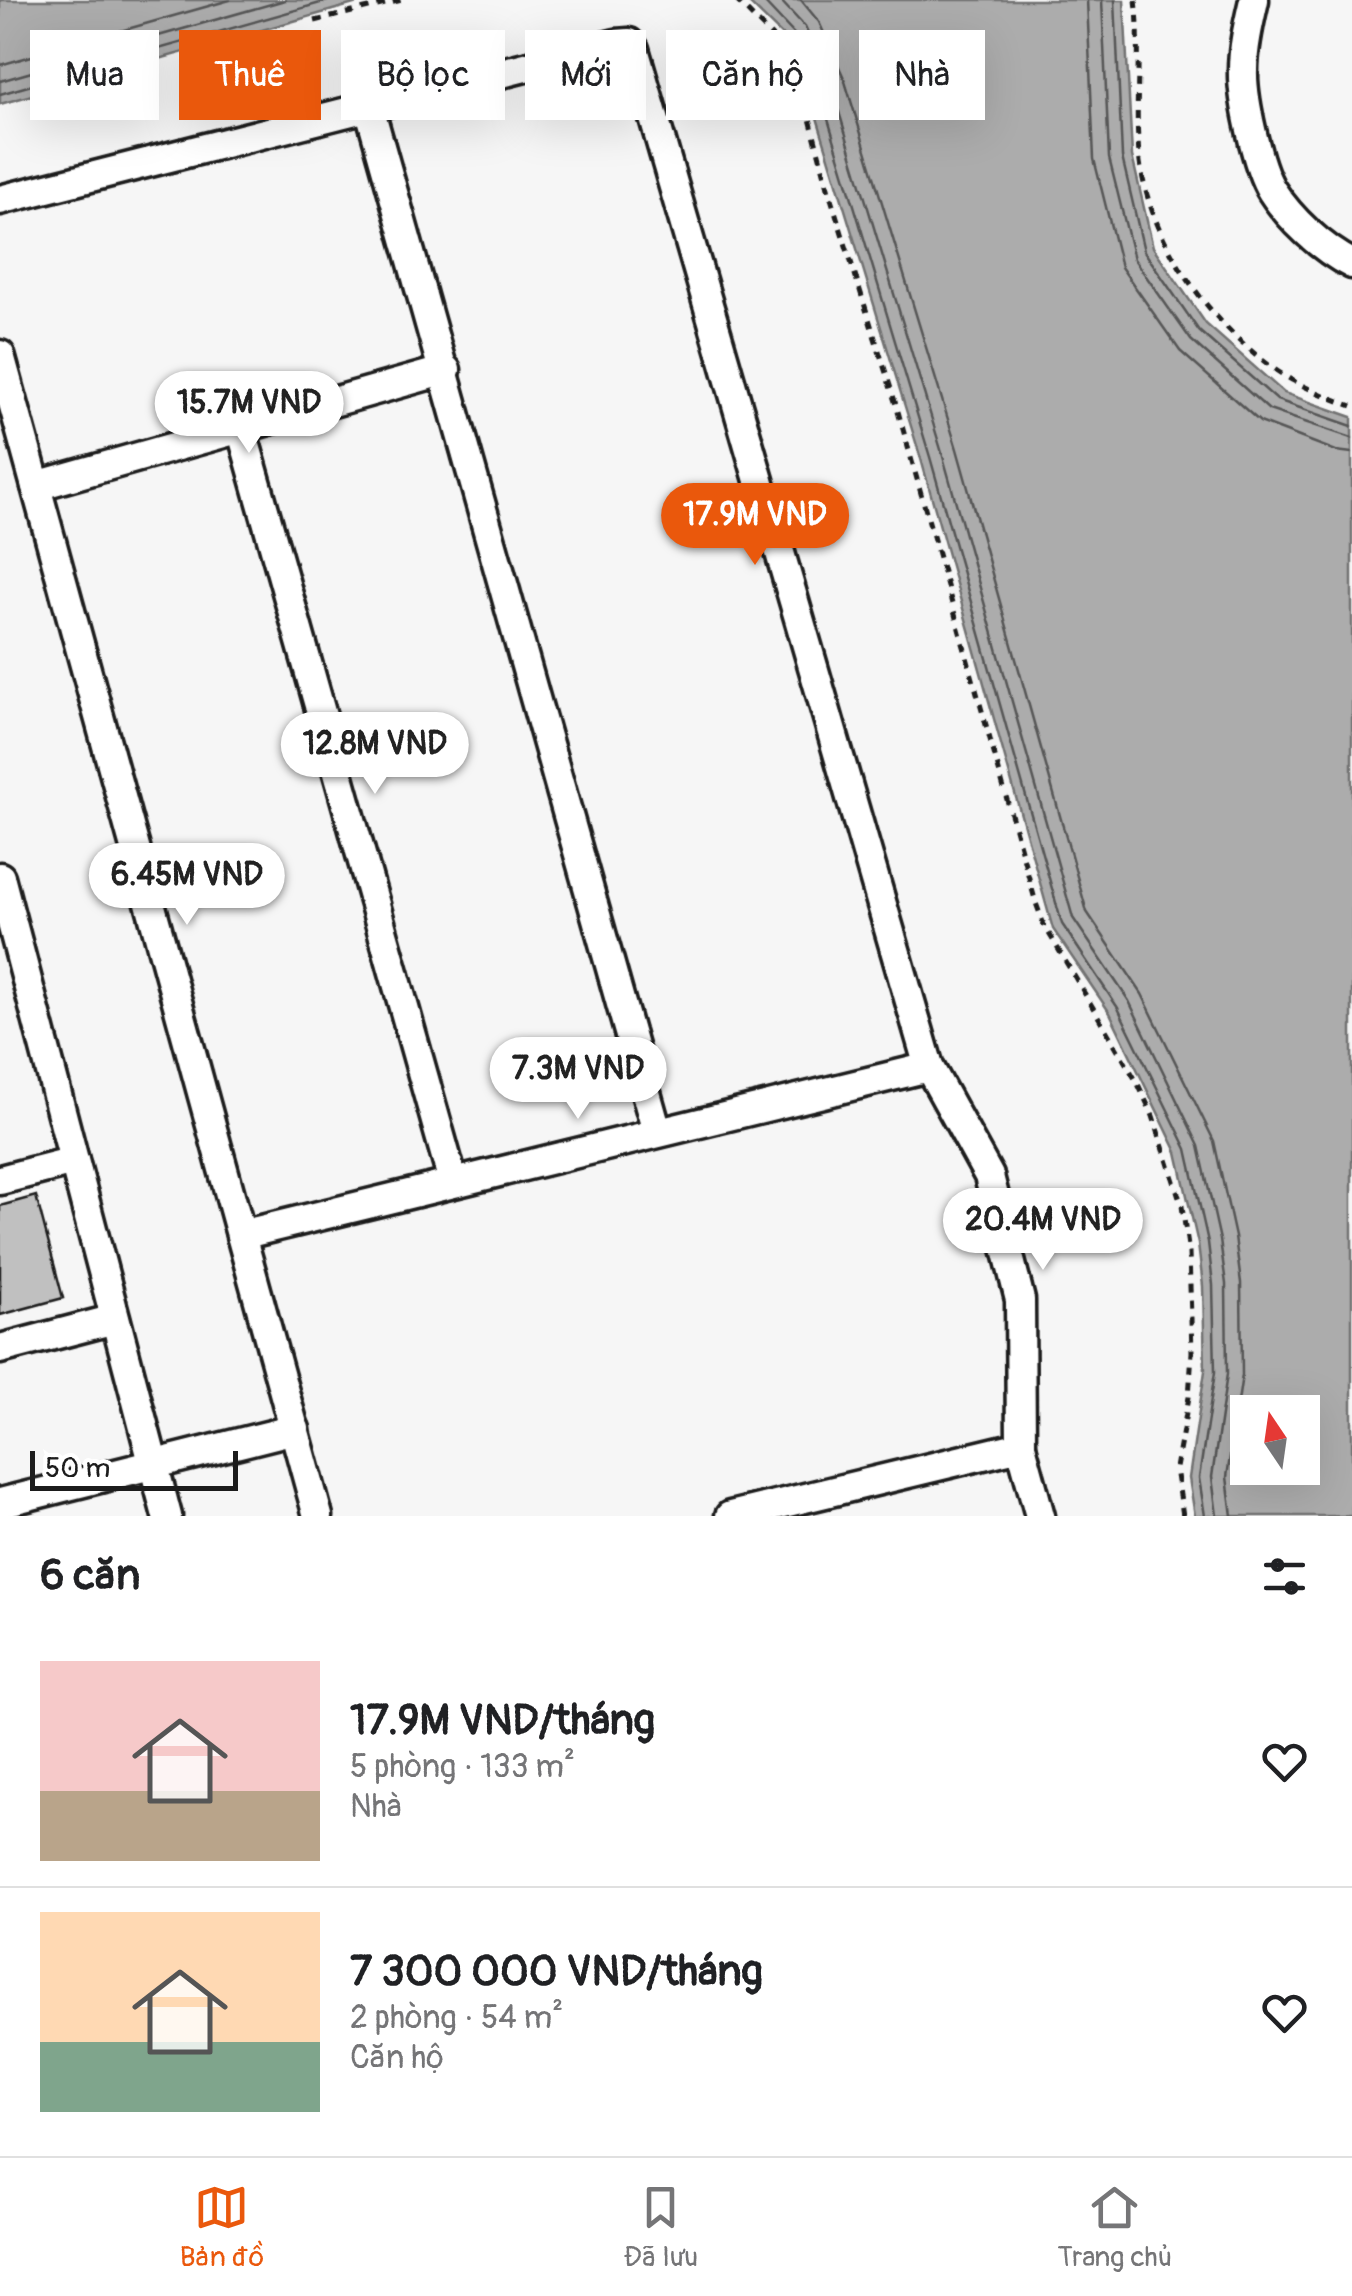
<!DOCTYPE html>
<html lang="vi">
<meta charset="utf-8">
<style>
:root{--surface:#fff;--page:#f6f6f6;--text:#202124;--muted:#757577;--line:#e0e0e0;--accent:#ea580c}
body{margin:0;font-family:Pangolin,sans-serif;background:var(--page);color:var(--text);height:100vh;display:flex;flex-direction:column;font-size:38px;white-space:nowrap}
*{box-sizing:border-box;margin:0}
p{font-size:32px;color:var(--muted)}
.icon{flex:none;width:55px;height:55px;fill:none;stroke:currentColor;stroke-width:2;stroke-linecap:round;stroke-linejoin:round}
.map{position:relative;height:1516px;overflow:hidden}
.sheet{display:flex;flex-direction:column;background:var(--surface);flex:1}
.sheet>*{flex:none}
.hud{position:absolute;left:30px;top:30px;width:1292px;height:90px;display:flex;gap:20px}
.needle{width:65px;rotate:347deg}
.controls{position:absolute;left:1230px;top:1395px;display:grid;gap:20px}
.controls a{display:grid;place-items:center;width:90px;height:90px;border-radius:0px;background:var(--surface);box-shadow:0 10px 40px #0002;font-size:50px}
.scale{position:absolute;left:30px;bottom:25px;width:208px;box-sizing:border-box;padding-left:10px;border:5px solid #1c1c1c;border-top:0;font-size:28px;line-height:35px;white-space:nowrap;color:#1c1c1c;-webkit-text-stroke:8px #fff;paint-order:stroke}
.price{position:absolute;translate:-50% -85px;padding:0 22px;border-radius:35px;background:#fff;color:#222;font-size:32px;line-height:65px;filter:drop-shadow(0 2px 5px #0008)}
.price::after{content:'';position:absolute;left:50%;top:60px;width:30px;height:22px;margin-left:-15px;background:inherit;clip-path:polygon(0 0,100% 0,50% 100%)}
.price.active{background:var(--accent);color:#fff}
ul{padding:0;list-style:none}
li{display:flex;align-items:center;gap:30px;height:250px;padding:0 40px}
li+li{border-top:2px solid var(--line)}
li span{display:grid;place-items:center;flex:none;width:280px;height:200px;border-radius:0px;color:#555}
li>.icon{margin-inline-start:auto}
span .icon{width:120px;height:120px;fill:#fffc;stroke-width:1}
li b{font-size:42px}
h2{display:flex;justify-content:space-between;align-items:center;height:120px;padding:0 40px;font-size:42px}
.chip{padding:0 35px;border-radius:0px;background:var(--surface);box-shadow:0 10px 40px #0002;font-size:35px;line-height:90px}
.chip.active{background:var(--accent);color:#fff}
.menu{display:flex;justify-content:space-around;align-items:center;height:140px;border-top:2px solid var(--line);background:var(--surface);font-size:28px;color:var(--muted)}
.menu a{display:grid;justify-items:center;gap:5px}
.menu .active{color:var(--accent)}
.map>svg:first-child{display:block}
</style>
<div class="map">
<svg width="1352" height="1516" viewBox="0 0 1352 1516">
<rect width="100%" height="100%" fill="#f6f6f6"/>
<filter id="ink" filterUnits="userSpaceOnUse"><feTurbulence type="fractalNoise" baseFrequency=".01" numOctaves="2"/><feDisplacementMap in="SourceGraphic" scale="20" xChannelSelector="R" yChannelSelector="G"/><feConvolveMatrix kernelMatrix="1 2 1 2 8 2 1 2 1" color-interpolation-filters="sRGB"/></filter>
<g filter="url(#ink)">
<!-- water -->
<g fill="#acacac" stroke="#727272" stroke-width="2.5" fill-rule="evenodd">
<polygon points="0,0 368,0 0,104"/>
<path d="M746,0h378l8,156 21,91 53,77 78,69 68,24v1099h-157l-6,-38 16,-107 -2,-85 -5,-42 -21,-92 -67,-139 -57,-84 -132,-470 -113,-371 -22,-49zM1302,1412v56h-54v-56z"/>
</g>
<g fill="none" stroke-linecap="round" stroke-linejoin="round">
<!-- shore -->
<g stroke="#565656" stroke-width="2.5">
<polyline points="762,0 794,34 818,86 930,457 1062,924 1118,1008 1187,1149 1208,1242 1213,1285 1215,1372 1199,1478 1205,1516"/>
<polyline points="780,0 805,27 830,82 942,453 1073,918 1129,1001 1199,1146 1220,1240 1226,1284 1227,1374 1212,1477 1217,1516"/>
<polyline points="801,0 819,22 844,78 957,449 1087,912 1142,994 1214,1141 1235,1237 1241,1283 1242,1375 1227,1477 1232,1516"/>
<polyline points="1087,0 1094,159 1121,267 1180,351 1260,422 1336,451 1352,453"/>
<polyline points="1102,0 1109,158 1134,259 1191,340 1269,410 1352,438"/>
<polyline points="1115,0 1122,157 1144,251 1199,331 1277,400 1352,426"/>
<polyline points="0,65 230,0"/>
<polyline points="0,81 285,0"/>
<polyline points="0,94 331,0"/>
</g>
</g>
<!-- building -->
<polygon fill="#c0c0c0" stroke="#1c1c1c" stroke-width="2.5" points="36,1196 63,1298 0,1315 0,1206"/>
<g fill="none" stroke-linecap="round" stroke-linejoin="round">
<!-- minor casing -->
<g stroke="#1c1c1c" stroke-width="35">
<g id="minor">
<path d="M1254,0c-5,22 -11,47 -11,70 -1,28 14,97 29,121 18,28 50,58 80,73"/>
<polyline points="369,107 657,1132"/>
<polyline points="0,200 616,44 629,43 634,49 929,1067 989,1176 1020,1300 1021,1446 1040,1516"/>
<polyline points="0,355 318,1516"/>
<polyline points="241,428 453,1182"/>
<polyline points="36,486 446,370"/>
<polyline points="0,877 167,1516"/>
<polyline points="0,1180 74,1161"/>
<polyline points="241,1235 929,1067"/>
<polyline points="0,1349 115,1319"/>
<polyline points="0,1503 295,1429"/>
<polyline points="730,1516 1021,1446"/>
</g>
</g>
<!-- path -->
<g stroke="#1c1c1c" stroke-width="5" stroke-dasharray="8 8" stroke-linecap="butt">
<polyline points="736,0 777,42 794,73 809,115 830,195 897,408 1036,903 1044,925 1137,1082 1153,1116 1182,1206 1189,1253 1192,1352 1189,1397 1176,1468 1183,1516"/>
<path d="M1136,0c6,51 -2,103 3,154 8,82 66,163 130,211 24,19 55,30 83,41"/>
<polyline points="315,21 402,0"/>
</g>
<!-- minor -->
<use href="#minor" stroke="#fff" stroke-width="28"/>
</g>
</g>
</svg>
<div class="controls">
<a><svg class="needle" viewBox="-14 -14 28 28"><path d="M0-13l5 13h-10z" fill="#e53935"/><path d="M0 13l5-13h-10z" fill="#757577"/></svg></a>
</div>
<div class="scale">50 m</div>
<b class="price" style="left:249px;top:456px">15.7M VND</b>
<b class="price active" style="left:755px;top:568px">17.9M VND</b>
<b class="price" style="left:375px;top:797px">12.8M VND</b>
<b class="price" style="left:187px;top:928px">6.45M VND</b>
<b class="price" style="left:578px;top:1122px">7.3M VND</b>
<b class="price" style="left:1043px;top:1273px">20.4M VND</b>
<div class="hud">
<a class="chip">Mua</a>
<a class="chip active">Thuê</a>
<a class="chip">Bộ lọc</a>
<a class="chip">Mới</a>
<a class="chip">Căn hộ</a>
<a class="chip">Nhà</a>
</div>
</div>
<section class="sheet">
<h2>6 căn<svg class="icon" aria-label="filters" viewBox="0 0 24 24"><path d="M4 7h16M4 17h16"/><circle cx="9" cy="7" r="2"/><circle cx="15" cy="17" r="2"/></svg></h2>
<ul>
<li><span style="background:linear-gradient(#f6c9c9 65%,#b9a48a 0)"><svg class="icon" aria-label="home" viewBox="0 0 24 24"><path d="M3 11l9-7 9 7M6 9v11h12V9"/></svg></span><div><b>17.9M VND/tháng</b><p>5 phòng · 133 m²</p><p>Nhà</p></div><svg class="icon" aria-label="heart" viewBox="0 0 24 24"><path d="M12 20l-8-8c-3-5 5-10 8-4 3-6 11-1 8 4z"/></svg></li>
<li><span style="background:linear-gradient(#ffd9b3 65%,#7fa58c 0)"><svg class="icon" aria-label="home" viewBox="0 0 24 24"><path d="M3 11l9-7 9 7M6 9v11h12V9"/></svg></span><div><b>7 300 000 VND/tháng</b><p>2 phòng · 54 m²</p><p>Căn hộ</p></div><svg class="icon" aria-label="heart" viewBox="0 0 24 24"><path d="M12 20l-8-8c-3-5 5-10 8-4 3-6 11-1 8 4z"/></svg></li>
</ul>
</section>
<nav class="menu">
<a class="active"><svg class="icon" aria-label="map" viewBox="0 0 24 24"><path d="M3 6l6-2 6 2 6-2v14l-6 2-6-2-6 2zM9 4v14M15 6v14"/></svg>Bản đồ</a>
<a><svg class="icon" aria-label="saved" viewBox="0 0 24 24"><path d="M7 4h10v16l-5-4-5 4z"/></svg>Đã lưu</a>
<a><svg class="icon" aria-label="home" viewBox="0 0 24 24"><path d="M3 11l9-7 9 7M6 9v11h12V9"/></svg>Trang chủ</a>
</nav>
